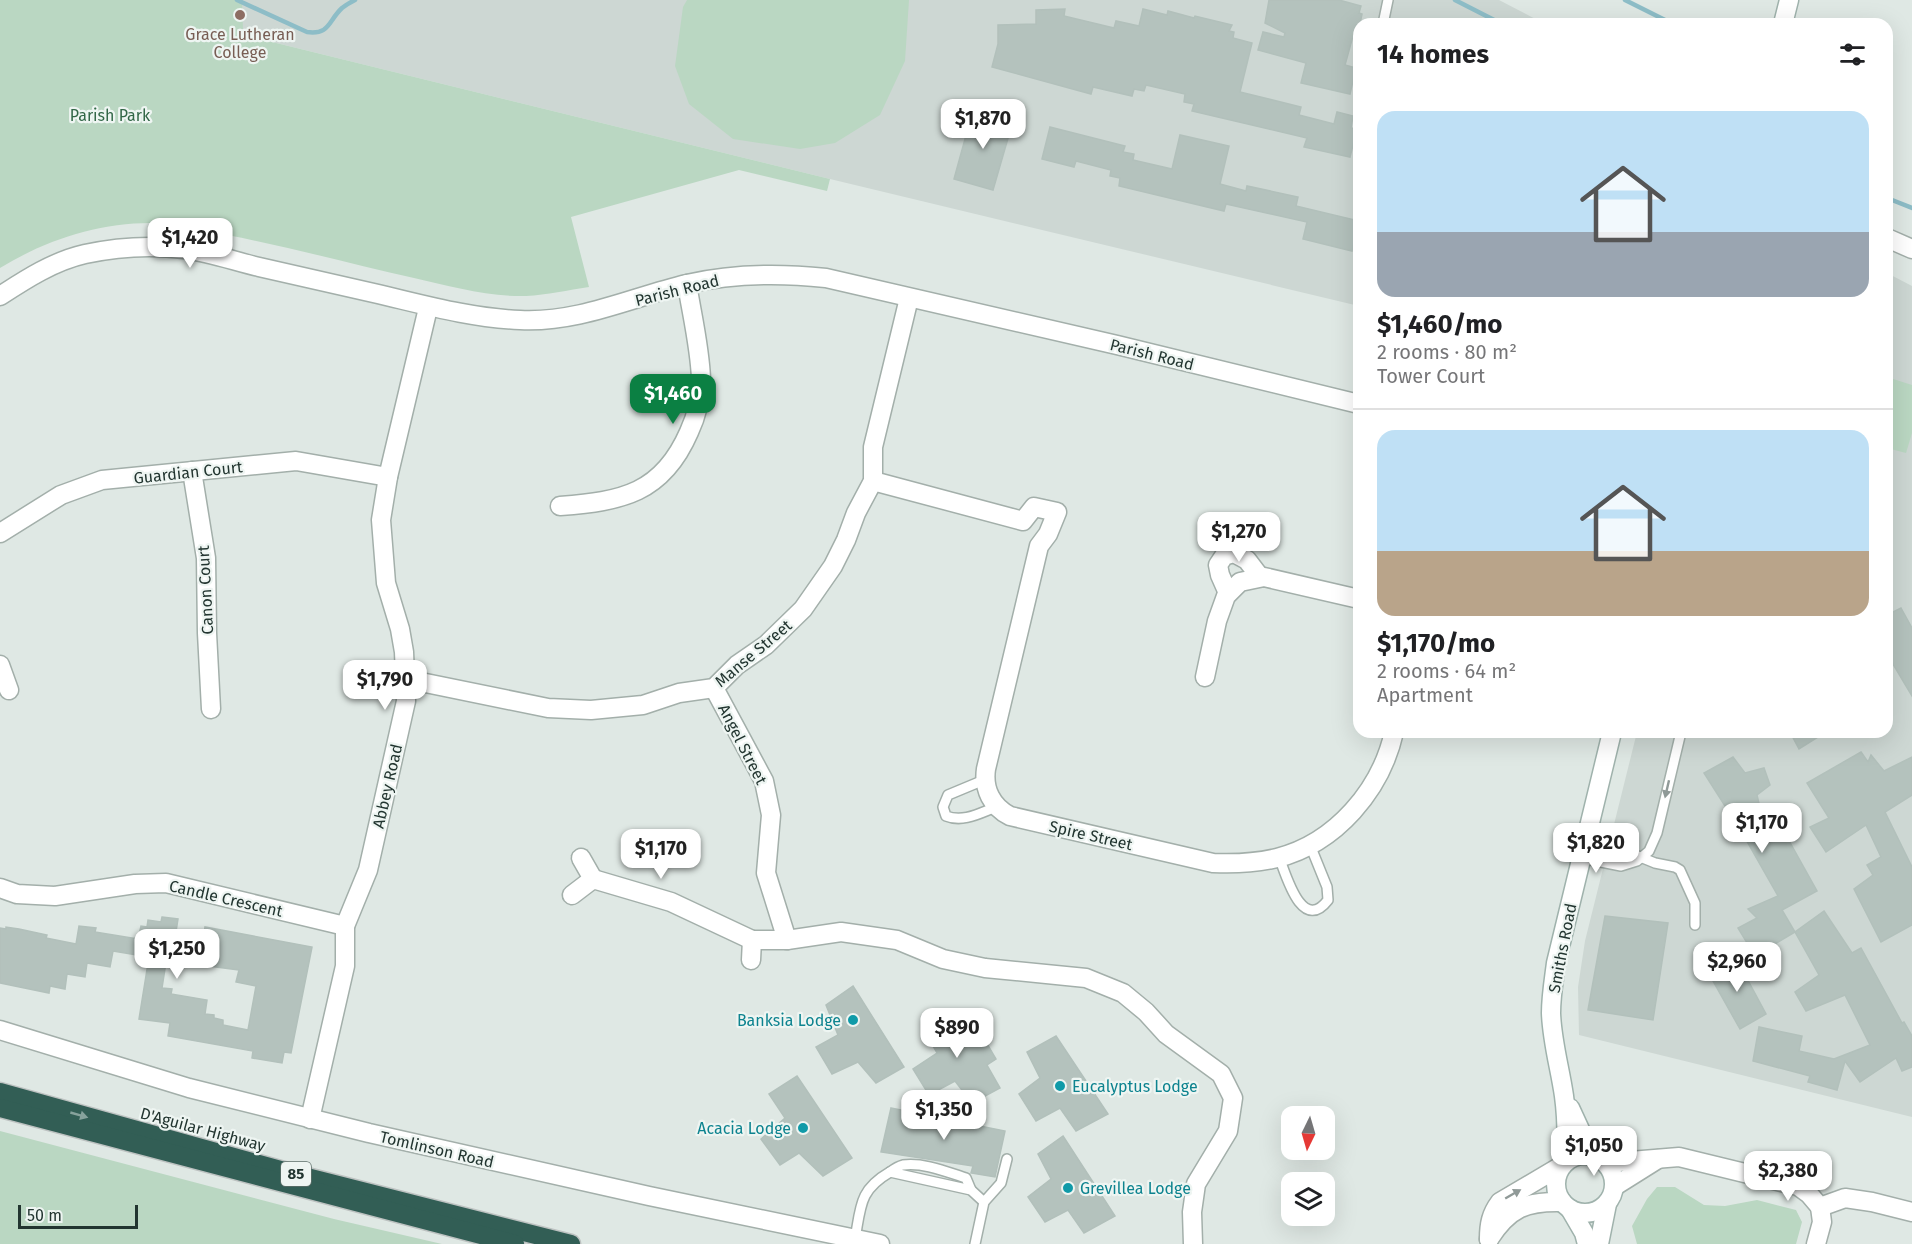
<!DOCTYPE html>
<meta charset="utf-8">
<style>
:root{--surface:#fff;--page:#f6f6f6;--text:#202124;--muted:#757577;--line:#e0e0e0;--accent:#0b8043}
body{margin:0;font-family:"Fira Sans",sans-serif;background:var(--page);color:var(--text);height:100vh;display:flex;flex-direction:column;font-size:22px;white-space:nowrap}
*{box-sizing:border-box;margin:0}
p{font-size:20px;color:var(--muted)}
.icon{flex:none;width:33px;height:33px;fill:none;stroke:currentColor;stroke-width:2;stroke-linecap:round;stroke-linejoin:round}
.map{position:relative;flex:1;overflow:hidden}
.drawer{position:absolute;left:1353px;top:18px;width:540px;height:720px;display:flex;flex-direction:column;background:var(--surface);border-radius:18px;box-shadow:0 6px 24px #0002}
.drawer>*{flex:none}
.needle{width:39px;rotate:185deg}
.tools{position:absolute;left:1281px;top:1106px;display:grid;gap:12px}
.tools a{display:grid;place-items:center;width:54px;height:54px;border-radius:12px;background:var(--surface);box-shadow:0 6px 24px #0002;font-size:30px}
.scale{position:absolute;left:18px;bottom:15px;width:120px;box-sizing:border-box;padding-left:6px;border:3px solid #223530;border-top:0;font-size:16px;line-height:21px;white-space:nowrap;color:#223530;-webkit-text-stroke:4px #eef5f2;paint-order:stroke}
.price{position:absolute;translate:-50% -51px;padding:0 14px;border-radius:12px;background:#fff;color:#222;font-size:20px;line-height:39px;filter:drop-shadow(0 2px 3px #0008)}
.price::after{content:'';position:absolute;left:50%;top:36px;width:18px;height:14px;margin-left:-9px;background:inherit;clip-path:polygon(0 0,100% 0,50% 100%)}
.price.on{background:var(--accent);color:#fff}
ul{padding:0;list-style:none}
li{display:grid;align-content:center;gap:12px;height:318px;padding:0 24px}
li+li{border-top:2px solid var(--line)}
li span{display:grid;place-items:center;height:186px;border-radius:18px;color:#555}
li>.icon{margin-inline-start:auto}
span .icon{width:108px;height:108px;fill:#fffc;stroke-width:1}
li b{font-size:26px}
h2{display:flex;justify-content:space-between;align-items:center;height:72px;padding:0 24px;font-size:26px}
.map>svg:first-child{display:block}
</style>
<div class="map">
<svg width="1912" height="1244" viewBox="0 0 1912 1244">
<rect width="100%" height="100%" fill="#dfe8e4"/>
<!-- built -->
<g fill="#cdd7d3">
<polygon points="97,0 1499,0 1545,24 1359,24 1359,306 830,179 260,39 243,29"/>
<polygon points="1887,273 1912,286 1912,1117 1579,1035 1578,987 1585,941 1637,732 1887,732"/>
</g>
<!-- green -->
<g fill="#bad7c2">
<path d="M0,0h242l1,29 17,10 570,140 -3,12 -88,-21 -168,47 18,70c-21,3 -42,8 -63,9 -38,1 -76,-10 -112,-18 -63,-14 -124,-31 -187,-43 -25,-5 -51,-12 -76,-12 -54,0 -105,17 -151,45z"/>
<polygon points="687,0 909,0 905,61 880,115 835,143 800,149 733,139 689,104 675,66 683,7"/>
<polygon points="1890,378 1912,385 1912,433 1906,453 1887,448 1887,389"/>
<polygon points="0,1131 334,1219 442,1244 0,1244"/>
<polygon points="1657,1187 1675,1187 1704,1205 1725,1206 1757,1200 1796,1210 1802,1222 1796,1244 1637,1244 1632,1226 1647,1199"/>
</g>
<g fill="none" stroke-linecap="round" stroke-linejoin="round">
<!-- stream -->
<g stroke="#8dbdc7" stroke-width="4.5">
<path d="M237,0l70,32c23,3 21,-11 35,-24 4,-3 9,-6 13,-8"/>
<polyline points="1455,0 1502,24"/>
<polyline points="1625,0 1667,21"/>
<polyline points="1887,198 1912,208"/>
</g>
</g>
<!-- building -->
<g fill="#b4c2bd" stroke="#b2c0bb" stroke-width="1.5">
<polygon points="1269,0 1339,0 1361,6 1359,13 1362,14 1360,24 1359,26 1356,25 1345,65 1356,68 1350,94 1301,83 1306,63 1258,50 1263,32 1284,37 1285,33 1265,23"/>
<polygon points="1065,9 1064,16 1114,28 1116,21 1139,26 1143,9 1167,15 1168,11 1194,18 1195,16 1232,25 1229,31 1234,32 1233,38 1252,43 1240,92 1301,107 1299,115 1334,124 1337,112 1353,116 1351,128 1357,129 1350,157 1304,147 1307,138 1192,111 1194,104 1184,102 1185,94 1146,85 1144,91 1134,89 1132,96 1093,87 1091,94 992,67 998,44 998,25 1036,24 1036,10"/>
<polygon points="973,110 1013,121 993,190 954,179"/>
<polygon points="1050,127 1125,146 1123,152 1134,154 1133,160 1172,169 1180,135 1229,146 1220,184 1246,191 1247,186 1298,197 1296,206 1359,221 1352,251 1303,239 1307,222 1226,204 1224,211 1119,186 1120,178 1110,176 1111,170 1076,161 1074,167 1042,159"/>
<polygon points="1901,608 1912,628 1912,696 1887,654 1887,615"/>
<polygon points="1790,732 1826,732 1799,749"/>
<polygon points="1861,752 1868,762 1871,755 1884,771 1912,757 1912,795 1885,812 1912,867 1912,925 1881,942 1854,889 1873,875 1867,865 1881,857 1866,825 1826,852 1810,827 1829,818 1807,783"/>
<polygon points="1733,757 1745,773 1764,768 1770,785 1757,795 1767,838 1783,830 1817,891 1782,910 1795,932 1755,956 1738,928 1757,918 1748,909 1778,896 1741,831 1704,773"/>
<polygon points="1824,911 1852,953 1861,948 1902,1023 1904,1022 1912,1036 1912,1067 1902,1071 1896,1058 1860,1082 1845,1061 1837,1090 1808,1082 1810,1076 1753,1061 1759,1027 1802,1036 1799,1051 1834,1059 1870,1045 1845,995 1806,1011 1795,992 1819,975 1795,932"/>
<polygon points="1605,916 1668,923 1653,1020 1588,1010"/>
<polygon points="162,917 178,919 175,938 170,937 162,988 172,989 171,994 207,1000 205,1014 214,1015 214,1018 223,1020 223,1025 248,1030 256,986 236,982 239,970 209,966 212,947 202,946 205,927 312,947 291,1053 284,1052 282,1063 252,1058 253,1051 168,1036 170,1023 139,1019 149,957 113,951 110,967 87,963 85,977 67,974 65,989 50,986 49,993 0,983 0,928 6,929 6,927 19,929 47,935 46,938 76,944 79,926 96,928 95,932 138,939 141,926 147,927 148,920 161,922"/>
<polygon points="1736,958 1766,1014 1740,1029 1708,972"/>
<polygon points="853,986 904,1067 876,1083 858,1062 832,1074 816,1047 838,1035 826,1005"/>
<polygon points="951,1009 966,1030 976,1025 996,1059 987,1065 1000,1088 972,1103 955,1081 929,1095 913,1069 937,1053 922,1027"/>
<polygon points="1056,1036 1108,1114 1076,1131 1060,1108 1036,1121 1019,1094 1040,1078 1027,1052"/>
<polygon points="797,1076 852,1158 823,1176 799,1153 780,1165 761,1139 785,1118 769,1094"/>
<polygon points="891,1108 1005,1131 995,1177 971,1173 973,1166 881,1152"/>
<polygon points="1063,1136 1115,1216 1084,1233 1068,1210 1045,1222 1028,1197 1051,1179 1038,1154"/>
</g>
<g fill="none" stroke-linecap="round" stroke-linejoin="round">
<!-- lane casing -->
<g stroke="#a3afaa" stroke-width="12">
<g id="lane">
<polyline points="1383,24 1388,0"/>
<path d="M984,780l-36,15 -5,12 3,9c17,7 34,-3 50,-9"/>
<polyline points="1585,842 1628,852 1655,863 1675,867 1680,870 1695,903 1695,925"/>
<path d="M1279,857c7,18 23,77 49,43l-1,-13 -17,-42"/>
<polyline points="1581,858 1621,866 1637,861 1649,851 1657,833 1681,732"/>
<path d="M890,1172c4,-3 9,-6 13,-7 20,-3 44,7 63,13l5,12"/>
<path d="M855,1239c6,-33 4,-49 35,-67l81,18 13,12"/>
<polyline points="975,1244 984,1202 1001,1183 1007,1159"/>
</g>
</g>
<!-- street casing -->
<g stroke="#a3afaa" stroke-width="21">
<g id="street">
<polyline points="1887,238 1912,249"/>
<path d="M0,296c26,-17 54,-35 85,-42 32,-7 66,-9 99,-5 25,3 50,12 75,18 39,9 79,18 119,27 47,11 93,24 142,26 59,3 112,-23 167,-36 47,-11 92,-11 139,-6l291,67 242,59"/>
<polyline points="192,471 206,558 207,633 211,709"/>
<path d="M873,481l150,40 11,-14 23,5 -9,22 -9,12 -53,223c-3,20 6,38 24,47l203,47c22,1 43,0 64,-5 59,-15 104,-68 117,-126"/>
<path d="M560,506c62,-5 102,-12 129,-74 7,-15 13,-36 12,-53 -1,-31 -9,-64 -14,-95"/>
<polyline points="0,533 61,495 102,480 296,461 388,477"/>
<polyline points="1228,593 1220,575 1218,565 1224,556 1234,553 1247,560 1260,577"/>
<polyline points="0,665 9,690"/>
<polyline points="1205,677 1217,621 1226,596 1240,582 1264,577 1359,599"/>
<polyline points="406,679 548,708 591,710 643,705 679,693 714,688 737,665 766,645 803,609 833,566 846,540 856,513 873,481 873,447 909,298"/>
<polyline points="714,688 764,781 771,815 766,873 787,940"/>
<polyline points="581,858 593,879"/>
<polyline points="0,888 17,894 55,896 135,884 166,883 345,926"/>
<polyline points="572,895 593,879 671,902 752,940"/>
<polyline points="751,960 752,940 787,940 841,932 897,940 943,959 985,968 1086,978 1123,993 1146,1012 1166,1034 1221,1074 1233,1098 1228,1131 1196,1184 1192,1212 1193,1244"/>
<polyline points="0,1030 189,1088 369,1133 649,1196 880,1244"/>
<polyline points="310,1119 345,966 345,926 368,870 406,701 404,652 400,629 386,583 381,520 388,477 428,308"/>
<polyline points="1606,1163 1679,1157 1798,1186 1809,1194 1820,1207 1845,1198 1872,1202 1912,1212"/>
<polyline points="1615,1186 1658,1159"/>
<path d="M1489,1239c0,-15 2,-25 11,-37l61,-36"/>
<path d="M1489,1239c20,-31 37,-38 73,-37"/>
<polyline points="1816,1244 1822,1222 1820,1207"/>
</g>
</g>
<!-- secondary casing -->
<g stroke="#9fb2ac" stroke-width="21">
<g id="secondary">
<polyline points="1783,24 1789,0"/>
<polyline points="1570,1108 1582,1134 1600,1158"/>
<circle cx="1585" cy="1184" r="29"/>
<path d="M1566,1161c1,-21 1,-43 -2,-65 -4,-28 -12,-54 -13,-83 0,-17 3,-34 5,-50l56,-231"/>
<polyline points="1570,1209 1584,1233 1587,1244"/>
<polyline points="1599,1244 1607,1204"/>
</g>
</g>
<!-- highway casing -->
<g stroke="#bdc2c1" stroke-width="21">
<g id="highway">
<polyline points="0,1092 295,1174 571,1244"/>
<polyline points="0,1108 515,1244"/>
</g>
</g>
<!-- lane -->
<use href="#lane" stroke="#fff" stroke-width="9"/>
<!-- street -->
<use href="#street" stroke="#fff" stroke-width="18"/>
<!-- secondary -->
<use href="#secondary" stroke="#fff" stroke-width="18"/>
<!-- highway -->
<use href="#highway" stroke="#325e55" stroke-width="18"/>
</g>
<!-- one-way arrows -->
<defs><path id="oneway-solid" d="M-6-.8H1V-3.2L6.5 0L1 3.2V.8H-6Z" transform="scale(1.5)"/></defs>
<g fill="#909a98">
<use href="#oneway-solid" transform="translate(1667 789) rotate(103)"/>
<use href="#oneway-solid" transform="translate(1513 1194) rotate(-30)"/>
</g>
<use fill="#87a29c" href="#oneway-solid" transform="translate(79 1115) rotate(16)"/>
<!-- markers -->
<circle fill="#8d6e63" stroke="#eef5f2" stroke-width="2" cx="240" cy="15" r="6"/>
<g fill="#0f9aa8" stroke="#eef5f2" stroke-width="2">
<circle cx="853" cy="1020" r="6"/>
<circle cx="1060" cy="1086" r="6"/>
<circle cx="803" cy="1128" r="6"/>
<circle cx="1068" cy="1188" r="6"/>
</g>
<g text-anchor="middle" stroke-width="4.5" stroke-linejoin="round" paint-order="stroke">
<!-- shield labels -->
<rect fill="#eef5f2" stroke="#5f6f6a" stroke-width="1.5" x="281" y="1162" width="30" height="24" rx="4.5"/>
<g font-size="15" font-weight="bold" fill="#223530">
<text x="296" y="1179">85</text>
</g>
<!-- education labels -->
<g font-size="16" fill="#785e54" stroke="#eef5f2">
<text x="240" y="40">Grace Lutheran<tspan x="240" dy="18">College</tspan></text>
</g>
<!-- park labels -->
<g font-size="16" fill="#326747" stroke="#eef5f2">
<text x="110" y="121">Parish Park</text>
</g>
<!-- street labels -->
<g font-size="16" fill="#223530" stroke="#eef5f2">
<text transform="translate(677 290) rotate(-14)" y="6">Parish Road</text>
<text transform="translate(1152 354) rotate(14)" y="6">Parish Road</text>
<text transform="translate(188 472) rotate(-6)" y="6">Guardian Court</text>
<text transform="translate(205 590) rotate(-93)" y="6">Canon Court</text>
<text transform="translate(753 653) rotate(-40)" y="6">Manse Street</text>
<text transform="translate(743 744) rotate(63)" y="6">Angel Street</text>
<text transform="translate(387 786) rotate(-77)" y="6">Abbey Road</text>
<text transform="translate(1091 835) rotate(13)" y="6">Spire Street</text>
<text transform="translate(226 898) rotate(13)" y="6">Candle Crescent</text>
<text transform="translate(1562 948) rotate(-79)" y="6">Smiths Road</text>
<text transform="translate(203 1129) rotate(15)" y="6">D'Aguilar Highway</text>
<text transform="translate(437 1149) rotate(13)" y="6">Tomlinson Road</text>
</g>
<!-- culture labels -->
<g font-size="16" fill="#0d838f" stroke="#eef5f2" text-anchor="end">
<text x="841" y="1026">Banksia Lodge</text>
<text x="1072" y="1092" text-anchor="start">Eucalyptus Lodge</text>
<text x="791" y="1134">Acacia Lodge</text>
<text x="1080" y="1194" text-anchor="start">Grevillea Lodge</text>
</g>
</g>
</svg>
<div class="tools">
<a><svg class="needle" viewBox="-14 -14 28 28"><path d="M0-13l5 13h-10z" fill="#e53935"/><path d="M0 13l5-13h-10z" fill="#757577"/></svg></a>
<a><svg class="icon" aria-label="layers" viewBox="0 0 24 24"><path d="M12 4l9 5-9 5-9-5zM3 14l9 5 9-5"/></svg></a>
</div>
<div class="scale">50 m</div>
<b class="price" style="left:983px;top:150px">$1,870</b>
<b class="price" style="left:190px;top:269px">$1,420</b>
<b class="price on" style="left:673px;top:425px">$1,460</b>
<b class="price" style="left:1239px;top:563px">$1,270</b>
<b class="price" style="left:385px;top:711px">$1,790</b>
<b class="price" style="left:1762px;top:854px">$1,170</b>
<b class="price" style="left:1596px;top:874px">$1,820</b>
<b class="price" style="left:661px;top:880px">$1,170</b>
<b class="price" style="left:177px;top:980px">$1,250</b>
<b class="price" style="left:1737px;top:993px">$2,960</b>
<b class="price" style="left:957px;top:1059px">$890</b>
<b class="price" style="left:944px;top:1141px">$1,350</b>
<b class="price" style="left:1594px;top:1177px">$1,050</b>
<b class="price" style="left:1788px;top:1202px">$2,380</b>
<section class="drawer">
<h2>14 homes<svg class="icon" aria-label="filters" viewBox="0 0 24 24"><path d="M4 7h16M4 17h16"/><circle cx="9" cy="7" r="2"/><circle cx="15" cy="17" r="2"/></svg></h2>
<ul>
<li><span style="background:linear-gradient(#bfe0f5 65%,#9aa5b1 0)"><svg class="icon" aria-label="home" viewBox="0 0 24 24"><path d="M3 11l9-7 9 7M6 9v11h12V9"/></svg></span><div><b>$1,460/mo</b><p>2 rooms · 80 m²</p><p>Tower Court</p></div></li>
<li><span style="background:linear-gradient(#bfe0f5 65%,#b9a48a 0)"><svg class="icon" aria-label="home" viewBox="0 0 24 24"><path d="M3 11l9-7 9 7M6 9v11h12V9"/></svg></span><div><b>$1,170/mo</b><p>2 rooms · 64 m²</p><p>Apartment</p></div></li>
</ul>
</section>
</div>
